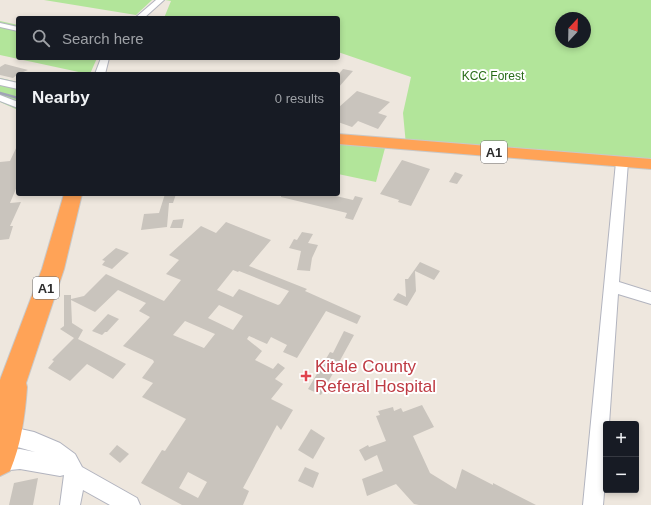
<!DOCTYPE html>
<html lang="en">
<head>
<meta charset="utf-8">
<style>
  :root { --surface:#171b24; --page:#20242c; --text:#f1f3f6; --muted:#9ea1a6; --line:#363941 }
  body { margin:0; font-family:Arial,sans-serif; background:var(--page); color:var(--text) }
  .controls { position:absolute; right:12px; bottom:12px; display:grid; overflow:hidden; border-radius:4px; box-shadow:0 2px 6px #0003 }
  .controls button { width:36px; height:36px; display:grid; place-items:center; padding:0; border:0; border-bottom:1px solid var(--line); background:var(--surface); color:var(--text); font:20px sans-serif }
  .compass { position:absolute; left:555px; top:12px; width:36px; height:36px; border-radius:50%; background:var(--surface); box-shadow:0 2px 6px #0003; rotate:22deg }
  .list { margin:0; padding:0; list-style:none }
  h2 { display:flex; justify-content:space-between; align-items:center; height:52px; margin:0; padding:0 16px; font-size:17px }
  h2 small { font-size:13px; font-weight:400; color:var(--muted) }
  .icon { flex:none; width:22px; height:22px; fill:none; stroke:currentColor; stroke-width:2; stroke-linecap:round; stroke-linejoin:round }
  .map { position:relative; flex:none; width:651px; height:505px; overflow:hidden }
  .search { position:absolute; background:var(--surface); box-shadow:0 2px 6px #0003; left:16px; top:16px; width:324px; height:44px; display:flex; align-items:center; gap:10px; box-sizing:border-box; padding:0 14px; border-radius:4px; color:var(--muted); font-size:15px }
  .panel { position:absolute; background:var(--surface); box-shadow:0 2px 6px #0003; left:16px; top:72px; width:324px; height:124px; border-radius:4px }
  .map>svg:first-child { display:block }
  .green { fill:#b2e59a; fill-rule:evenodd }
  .building { fill:#c9c4bd; fill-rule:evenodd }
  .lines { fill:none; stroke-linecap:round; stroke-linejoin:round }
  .minor-casing { stroke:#b2b4bf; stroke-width:2 }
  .highway-casing { stroke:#c8c8c8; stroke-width:2 }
  .minor { fill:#fff; fill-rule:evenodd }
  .highway { fill:#ffa357; fill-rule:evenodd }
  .rail { stroke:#a0a3b6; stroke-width:2.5 }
  .health-dot { fill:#e0444e; stroke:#fff; stroke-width:1.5 }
  .labels { text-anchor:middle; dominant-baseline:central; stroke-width:4; stroke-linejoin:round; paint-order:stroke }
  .far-park-label { font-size:12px; fill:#296b19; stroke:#fff }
  .shield { fill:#fff; stroke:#6b6b6b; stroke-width:1 }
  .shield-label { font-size:13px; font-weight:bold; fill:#2c2c2c }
  .near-health-label { font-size:17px; fill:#be3a42; stroke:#fff; text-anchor:start }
</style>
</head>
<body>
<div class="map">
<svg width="651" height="505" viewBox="0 0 651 505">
  <rect width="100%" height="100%" fill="#eee7de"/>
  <g class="green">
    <path d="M44,0H152L136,15Z"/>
    <path d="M165,0H651V164L406,145L403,113L411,77L338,52V18H164L171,1ZM561,18H585V42H561Z"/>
    <path d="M0,21L18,25V58H97L90,74H88L0,55Z"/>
    <path d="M0,78L18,82V110L0,102Z"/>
    <path d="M338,144L385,148L376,182L338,174Z"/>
  </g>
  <g class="building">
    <path d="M5,64L28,70L18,74L13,78L0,75V67Z"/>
    <path d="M343,69L353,71L338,88V75Z"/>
    <path d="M357,91L390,102L378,113L387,116L378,129L358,121L352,127L338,122V108Z"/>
    <path d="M18,144V184L10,203L21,202L10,226H13L9,239L0,240V162L10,161Z"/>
    <path d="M402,160L430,169L411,206L398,202L399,200L380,194Z"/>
    <path d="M455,172L463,175L457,184L449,182Z"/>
    <path d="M165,194H176L173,203H169L167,227L141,230L144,214L159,213Z"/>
    <path d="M281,194H327L353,200L355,196L363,198L353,220L345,218L347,213L281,197Z"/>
    <path d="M184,219L182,228H170L173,220Z"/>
    <path d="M226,222L271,240L249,266L307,289L305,291L361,316L357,324L326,311L297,358L283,352L287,345L271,337L267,344L249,336L247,339L262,351L255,360L273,369L278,363L285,368L275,379L283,384L271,399L293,410L281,430L277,425L243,488L249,491L243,505H182L141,483L162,450L165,451L186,419L142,397L153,383L142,378L154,362L153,360L123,346L150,317L139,311L146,303L118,290L95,312L71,300L72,323L83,330L78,339L126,364L113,379L87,364L70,381L48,368L54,361L52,360L74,338L60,329L64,326V295H71V299L84,296L106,274L164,301L181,280L166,274L179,260L169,255L201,226L216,233ZM233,270L238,272L239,271L289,291L280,304L278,305L239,289L233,297L217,290ZM219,305L243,316L233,330L208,318ZM185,321L215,334L204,348L173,335ZM188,472L207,482L198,498L179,488Z"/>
    <path d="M302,232L313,234L308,243L318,245L312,258L310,271L297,270L301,251L289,248L294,239L297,240Z"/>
    <path d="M116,248L129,253L112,269L102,265L105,261L102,260Z"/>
    <path d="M420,262L440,271L434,280L415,271L416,291L407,306L393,300L398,293L406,297L405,279H408Z"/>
    <path d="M108,314L119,319L107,332H105L102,335L92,331Z"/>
    <path d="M344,331L354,335L321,395L308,389L330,352L333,353Z"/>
    <path d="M422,405L434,427L413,436L430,473L456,489L462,469L493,485V483L536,505H419L414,504L396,484L367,496L362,479L383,471L377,455L365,461L359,450L368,445L369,447L386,441L376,416L380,415L378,411L393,407L394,411L401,408L403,412Z"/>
    <path d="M311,429L325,438L313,459L298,450Z"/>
    <path d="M117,445L129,454L120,463L109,454Z"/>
    <path d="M305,467L319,473L313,488L298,481Z"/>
    <path d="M38,478L33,505H9L14,483Z"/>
  </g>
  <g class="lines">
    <defs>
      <g id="minor">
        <path d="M156,0H164L144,18H135Z"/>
        <path d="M0,23L18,27V31L0,27Z"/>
        <path d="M101,58H109L105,74H95Z"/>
        <path d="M0,79L18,83V89L0,85Z"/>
        <path d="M0,95L18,102V108L0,101Z"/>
        <path d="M622,158L626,159L628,162L619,282L651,292V304L618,294L609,424H606V469L603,505H583L616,162L618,159Z"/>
        <path d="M7,426L34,432L60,443L75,454L82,467L137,498L140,505H110L83,490L80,505H60L64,475L60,476L20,469L0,471V451L20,449L35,452L0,442V429Z"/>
      </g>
      <g id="highway">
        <path d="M338,134L651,159V169L338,144Z"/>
        <path d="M64,194H82L64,269L26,383L27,387C25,416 21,445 10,471L0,476V380L42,269Z"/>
      </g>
    </defs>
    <use href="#minor" class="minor-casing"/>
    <use href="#highway" class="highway-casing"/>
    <use href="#minor" class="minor"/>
    <use href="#highway" class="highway"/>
    <path class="rail" d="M0,93L18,98"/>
  </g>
  <path class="health-dot" d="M304 370h4v4h4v4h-4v4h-4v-4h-4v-4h4z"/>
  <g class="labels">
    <g class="far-park-label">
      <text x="493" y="76">KCC Forest</text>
    </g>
    <g class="shield">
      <rect x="481" y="141" width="26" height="22" rx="3"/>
      <rect x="33" y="277" width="26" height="22" rx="3"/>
    </g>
    <g class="shield-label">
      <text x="494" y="152">A1</text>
      <text x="46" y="288">A1</text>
    </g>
    <g class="near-health-label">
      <text x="315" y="366">Kitale County<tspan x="315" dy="20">Referal Hospital</tspan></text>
    </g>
  </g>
</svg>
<div class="controls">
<button>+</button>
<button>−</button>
</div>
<svg class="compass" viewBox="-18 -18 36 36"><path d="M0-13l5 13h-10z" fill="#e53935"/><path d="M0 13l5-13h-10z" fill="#9ea1a6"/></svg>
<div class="search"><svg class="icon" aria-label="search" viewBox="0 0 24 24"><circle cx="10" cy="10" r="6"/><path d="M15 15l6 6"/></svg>Search here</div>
<section class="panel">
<h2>Nearby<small>0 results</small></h2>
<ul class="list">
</ul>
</section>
</div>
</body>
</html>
